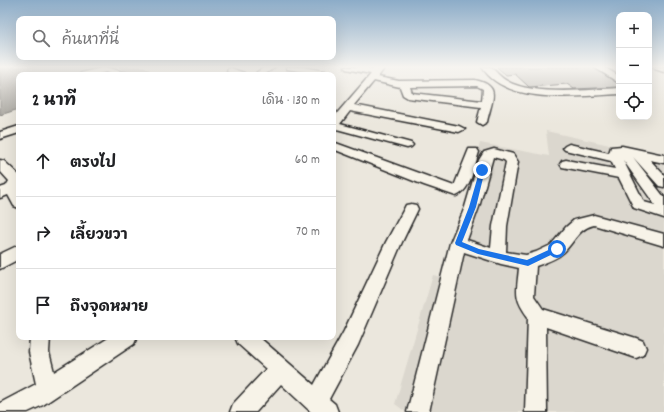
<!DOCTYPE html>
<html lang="th">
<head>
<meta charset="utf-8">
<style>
  :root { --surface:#fff; --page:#f6f6f6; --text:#202124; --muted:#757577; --line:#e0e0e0 }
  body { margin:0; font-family:Dekko,"Playpen Sans Thai",sans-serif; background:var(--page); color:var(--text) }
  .controls { position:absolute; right:12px; top:12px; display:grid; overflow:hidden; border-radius:8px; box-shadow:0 4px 16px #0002 }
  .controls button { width:36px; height:36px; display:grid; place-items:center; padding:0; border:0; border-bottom:1px solid var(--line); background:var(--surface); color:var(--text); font:20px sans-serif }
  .stop { position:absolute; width:12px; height:12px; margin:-9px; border:3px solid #1a73e8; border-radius:50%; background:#fff }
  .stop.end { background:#1a73e8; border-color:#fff; box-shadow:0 1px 4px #0008 }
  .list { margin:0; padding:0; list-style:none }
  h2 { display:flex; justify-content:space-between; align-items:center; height:52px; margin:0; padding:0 16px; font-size:17px }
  h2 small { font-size:13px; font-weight:400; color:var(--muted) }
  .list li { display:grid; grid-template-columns:26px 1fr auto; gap:12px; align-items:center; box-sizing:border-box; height:72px; padding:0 16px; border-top:1px solid var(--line) }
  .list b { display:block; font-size:15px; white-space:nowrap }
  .list em { font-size:13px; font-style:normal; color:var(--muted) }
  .icon { flex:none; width:22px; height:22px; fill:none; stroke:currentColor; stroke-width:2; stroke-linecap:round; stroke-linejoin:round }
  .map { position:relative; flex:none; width:664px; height:412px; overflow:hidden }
  .search { position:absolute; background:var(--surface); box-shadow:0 4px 16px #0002; left:16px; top:16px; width:320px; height:44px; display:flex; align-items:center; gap:10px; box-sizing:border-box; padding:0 14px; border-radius:8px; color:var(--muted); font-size:15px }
  .panel { position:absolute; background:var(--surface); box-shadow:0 4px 16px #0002; left:16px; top:72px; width:320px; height:268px; border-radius:8px }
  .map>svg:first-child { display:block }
  .built { fill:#dbd7ce }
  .water { fill:#a29f98; stroke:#72716c }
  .building { fill:#b5b2ab; stroke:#2b2b2b }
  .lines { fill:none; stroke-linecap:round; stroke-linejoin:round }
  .minor-casing { stroke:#2b2b2b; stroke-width:3 }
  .major-casing { stroke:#2b2b2b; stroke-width:3 }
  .minor { fill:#f7f3e8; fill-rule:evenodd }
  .major { fill:#f7f3e8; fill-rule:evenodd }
  .route { fill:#1a73e8 }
</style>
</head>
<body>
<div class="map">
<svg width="664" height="412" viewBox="0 0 664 412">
  <rect width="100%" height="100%" fill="#ebe7dd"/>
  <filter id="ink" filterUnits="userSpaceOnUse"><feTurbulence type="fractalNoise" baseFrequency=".025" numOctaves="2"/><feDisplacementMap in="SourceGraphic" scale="8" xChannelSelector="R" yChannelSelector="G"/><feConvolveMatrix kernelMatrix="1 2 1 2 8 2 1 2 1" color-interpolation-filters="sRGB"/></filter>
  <g filter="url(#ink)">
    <path class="built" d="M546,131L664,157V412H406L395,404L433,275L445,278L480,143L549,156Z"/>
    <g class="water">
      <path d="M0,67H103L79,75H19V109L0,115Z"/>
      <path d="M119,67H144L150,71L135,75Z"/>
    </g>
    <path class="building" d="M497,67H593L619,84V87L574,89L567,84L529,87L515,74L506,75Z"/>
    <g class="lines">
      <defs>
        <g id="minor">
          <path d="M105,67L127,73L128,75H115L106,72L94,75H80L81,73Z"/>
          <path d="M265,67H275L264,75H256L257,72Z"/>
          <path d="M286,67H303L325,71L326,73L325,75L287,69Z"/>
          <path d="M345,67H362L375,69L377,67H385L378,77L399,81L475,80C503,86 491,101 487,122L482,125L477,122L481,107L408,98L403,95L400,87L374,81L354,105L459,126L465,129L459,132L350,111L340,124L411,143L413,145L411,147L407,148L333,128V118L371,74L346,69ZM477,86L483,89L482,101L412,93L410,87Z"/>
          <path d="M482,67H491C496,72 501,78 507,81C532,96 590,90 619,88V94C580,96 506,106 482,67Z"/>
          <path d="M594,67H604L619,76V83Z"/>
          <path d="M231,68L244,73L245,75C239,75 231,76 227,71L228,69Z"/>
          <path d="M19,126V133L0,139V132Z"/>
          <path d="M333,142L454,186L469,149H477L479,152C474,166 471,191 456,196L424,185L333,149Z"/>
          <path d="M569,144L609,153L611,147L622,146L664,155V163L650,160L664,175V187L659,186L633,157L664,197V218L634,208L619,178L562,167L560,164L562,161L566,160L615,169L611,161L565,150L563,148L565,146ZM623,160L655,205L644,202Z"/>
          <path d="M494,149L513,154L518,162L507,226L506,252L526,255L536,252L551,245L566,227L574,220L594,215L664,234V246L594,225C578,229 575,241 564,252C557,259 545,263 536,266L534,296L543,309L636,338L643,341L646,348L643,355L636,358L546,327L547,412H525L528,317C513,297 517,291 519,268L501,264L464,252L429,412H407L450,243L465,207L479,160L484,152ZM493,157L504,160L506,162L493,226L491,248L467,240L479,207Z"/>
          <path d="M0,160L4,161L19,175V208L14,206L8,195L0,198V188L6,186L9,181L0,171Z"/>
          <path d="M411,204L416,205L418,209L402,242L358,345L329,399L335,404L338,412H311L281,384L256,412H230L233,404L266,369L238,344L235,337H259L314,385L344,331L386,242L404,209L406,205Z"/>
          <path d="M19,245V259L0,269V254Z"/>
          <path d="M30,337H50L49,352L54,372L110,337H137L134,344L43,405L28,412H0V403L36,384L29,352Z"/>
        </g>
        <path id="major" d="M653,67H664V72L655,69Z"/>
      </defs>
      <use href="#minor" class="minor-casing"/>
      <use href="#major" class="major-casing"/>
      <use href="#minor" class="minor"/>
      <use href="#major" class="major"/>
    </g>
  </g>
  <linearGradient id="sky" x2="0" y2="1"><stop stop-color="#8cacc8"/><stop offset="0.54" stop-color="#f6f4f0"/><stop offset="1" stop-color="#f6f4f0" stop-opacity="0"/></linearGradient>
  <rect width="664" height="124" fill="url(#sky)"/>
  <path class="route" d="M480,169L485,170L476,207L462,242L479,249L527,260L557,246L561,249L559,251L528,266L478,254L456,245L455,243L469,207Z"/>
</svg>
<div class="controls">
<button>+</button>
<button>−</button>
<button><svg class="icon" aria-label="locate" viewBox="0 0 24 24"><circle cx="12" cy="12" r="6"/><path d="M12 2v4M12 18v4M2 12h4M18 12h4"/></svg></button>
</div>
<div class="stop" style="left:557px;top:249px"></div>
<div class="stop end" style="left:482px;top:170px"></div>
<div class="search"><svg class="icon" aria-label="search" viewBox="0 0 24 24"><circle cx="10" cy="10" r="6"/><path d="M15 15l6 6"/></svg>ค้นหาที่นี่</div>
<section class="panel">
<h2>2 นาที<small>เดิน · 130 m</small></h2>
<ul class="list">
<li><svg class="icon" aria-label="ahead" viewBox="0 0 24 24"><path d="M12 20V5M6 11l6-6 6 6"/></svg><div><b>ตรงไป</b></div><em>60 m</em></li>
<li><svg class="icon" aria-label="right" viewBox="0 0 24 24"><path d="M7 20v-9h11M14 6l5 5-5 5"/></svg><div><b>เลี้ยวขวา</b></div><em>70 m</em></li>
<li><svg class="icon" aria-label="arrive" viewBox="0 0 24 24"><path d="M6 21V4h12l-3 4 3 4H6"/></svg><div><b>ถึงจุดหมาย</b></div></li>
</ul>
</section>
</div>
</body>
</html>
